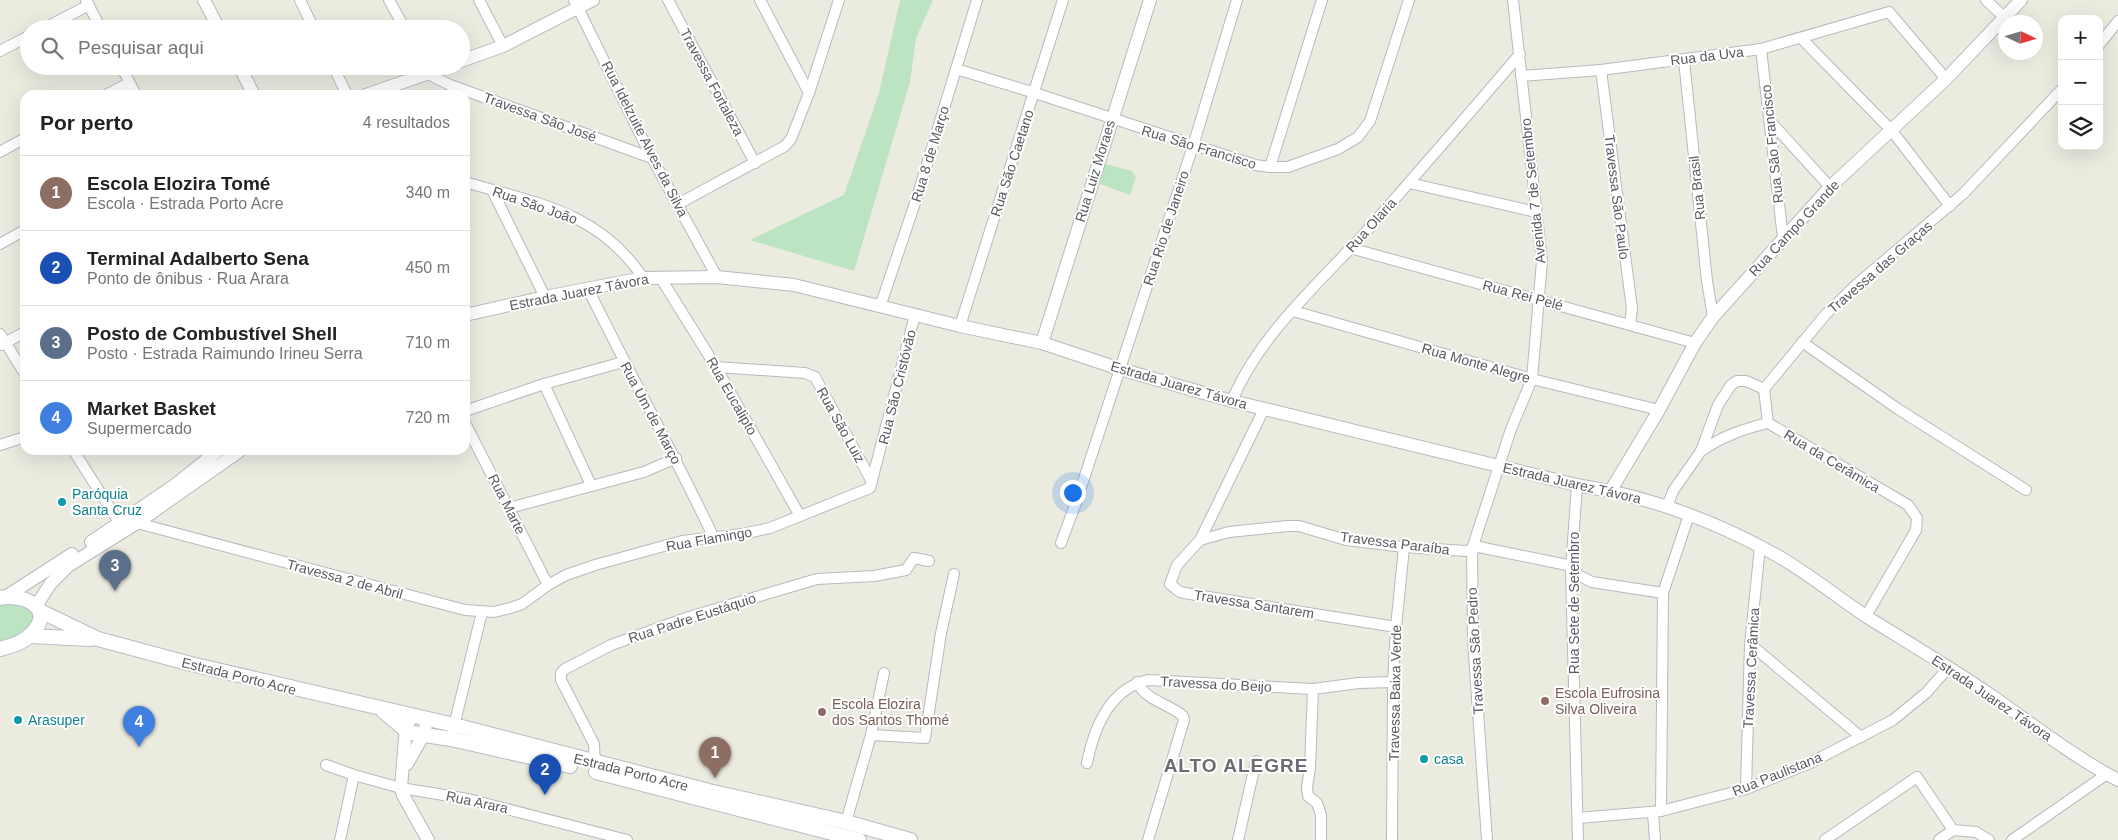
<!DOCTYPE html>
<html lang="pt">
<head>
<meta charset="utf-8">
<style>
  :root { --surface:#fff; --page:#f2f2f2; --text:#222; --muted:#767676; --line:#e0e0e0; --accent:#e65a2b }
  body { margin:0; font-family:Arial,sans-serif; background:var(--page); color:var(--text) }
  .controls { position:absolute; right:15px; top:15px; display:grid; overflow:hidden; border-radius:10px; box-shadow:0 5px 20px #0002 }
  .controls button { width:45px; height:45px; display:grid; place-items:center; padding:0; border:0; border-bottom:1px solid var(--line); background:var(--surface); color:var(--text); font:25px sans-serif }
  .compass { position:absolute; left:1998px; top:15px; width:45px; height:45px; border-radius:50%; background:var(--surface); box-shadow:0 5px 20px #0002; rotate:94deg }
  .you { position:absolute; left:1072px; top:492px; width:18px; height:18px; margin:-12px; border:4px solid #fff; border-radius:50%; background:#1a73e8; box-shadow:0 0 0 8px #1a73e833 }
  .badge { display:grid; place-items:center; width:32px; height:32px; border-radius:50%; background:var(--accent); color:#fff; font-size:16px; font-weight:700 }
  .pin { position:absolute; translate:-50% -41px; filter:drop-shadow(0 1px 2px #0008) }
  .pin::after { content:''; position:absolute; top:26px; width:18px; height:15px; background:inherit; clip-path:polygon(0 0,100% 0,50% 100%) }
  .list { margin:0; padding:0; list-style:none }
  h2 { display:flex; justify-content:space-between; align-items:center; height:65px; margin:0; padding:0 20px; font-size:21px }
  h2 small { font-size:16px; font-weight:400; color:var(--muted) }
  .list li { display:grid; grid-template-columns:32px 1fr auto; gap:15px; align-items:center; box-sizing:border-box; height:75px; padding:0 20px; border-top:1px solid var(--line) }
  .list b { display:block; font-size:19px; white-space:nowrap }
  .list p { margin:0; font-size:16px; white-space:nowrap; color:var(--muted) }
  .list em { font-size:16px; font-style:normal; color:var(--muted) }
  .icon { flex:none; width:28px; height:28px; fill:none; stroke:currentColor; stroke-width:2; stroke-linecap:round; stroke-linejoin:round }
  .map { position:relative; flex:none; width:2118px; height:840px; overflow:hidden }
  .search { position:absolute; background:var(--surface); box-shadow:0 5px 20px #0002; left:20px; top:20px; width:450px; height:55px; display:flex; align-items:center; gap:12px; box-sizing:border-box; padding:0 18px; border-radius:28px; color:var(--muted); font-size:19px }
  .panel { position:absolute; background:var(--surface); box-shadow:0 5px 20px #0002; left:20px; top:90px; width:450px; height:365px; border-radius:15px }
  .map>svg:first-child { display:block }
  .green { fill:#bce3c2 }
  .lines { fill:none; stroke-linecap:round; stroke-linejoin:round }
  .minor-casing { stroke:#b8b9bf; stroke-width:12 }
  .tertiary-casing { stroke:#b8b9bf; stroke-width:14 }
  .secondary-casing { stroke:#babcc4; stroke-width:16 }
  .minor { stroke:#fff; stroke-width:10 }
  .tertiary { stroke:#fff; stroke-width:12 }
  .secondary { stroke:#fff; stroke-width:14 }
  .culture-dot { fill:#0f9aa8; stroke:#fff; stroke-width:2 }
  .education-dot { fill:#8d6e63; stroke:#fff; stroke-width:2 }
  .labels { text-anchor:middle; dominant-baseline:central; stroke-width:4; stroke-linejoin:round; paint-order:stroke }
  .street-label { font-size:14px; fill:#585b61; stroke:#fff }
  .culture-label { font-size:14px; fill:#0d838f; stroke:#fff; text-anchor:start }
  .education-label { font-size:14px; fill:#785e54; stroke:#fff; text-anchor:start }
  .district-label { font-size:19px; font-weight:bold; letter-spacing:1px; fill:#696c73; stroke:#fff }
</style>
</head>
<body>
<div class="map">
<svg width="2118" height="840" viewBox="0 0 2118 840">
  <rect width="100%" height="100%" fill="#ecebe0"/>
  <g class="green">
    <path d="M900,0H933L916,38L910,82L854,271L750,240L844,195L879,93Z"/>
    <path d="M1105,164L1132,171L1136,177L1130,195L1100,184Z"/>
    <path d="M0,603H18L34,612C31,633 17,636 0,644Z"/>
  </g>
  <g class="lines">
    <defs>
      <g id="minor">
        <path d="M86,0L101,29"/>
        <path d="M300,0L314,29"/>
        <path d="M389,0L405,29"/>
        <path d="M479,0L503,46"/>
        <path d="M574,0L652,158L717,277"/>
        <path d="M668,0L755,163"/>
        <path d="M760,0L809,93"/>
        <path d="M1986,0L2005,18"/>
        <path d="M43,29L89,5"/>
        <path d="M1802,39L1892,131L1950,206"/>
        <path d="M2099,45L2118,21"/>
        <path d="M1761,49L1783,238"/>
        <path d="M0,51L29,36"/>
        <path d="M1684,60L1707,281L1713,317"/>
        <path d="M121,66L136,95"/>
        <path d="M333,66L347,95"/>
        <path d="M424,66L428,74L450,85L652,158"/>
        <path d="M956,69L1035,93L1255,165L1270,167H1288L1338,149L1358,137L1370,121L1409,0"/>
        <path d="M1601,70L1632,309L1630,324"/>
        <path d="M1521,76L1601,70L1761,49L1889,12L1946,79"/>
        <path d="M106,95L129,83"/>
        <path d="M1770,121L1830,187"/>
        <path d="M0,152L25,138"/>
        <path d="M1270,167L1322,0"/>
        <path d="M465,182C536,203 600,212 643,278"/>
        <path d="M1409,183L1536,212"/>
        <path d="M492,190L545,297"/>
        <path d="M678,204L785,146L791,139L809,93L839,0"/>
        <path d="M0,244L25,230"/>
        <path d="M1350,248L1695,343"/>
        <path d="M660,277L716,367L800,516"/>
        <path d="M588,289C629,372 674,454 714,538"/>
        <path d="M880,307L917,197L977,0"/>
        <path d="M1293,311L1532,379L1659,410"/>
        <path d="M960,326L1063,0"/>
        <path d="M0,334L25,374"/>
        <path d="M1802,342L1898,409L2026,490"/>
        <path d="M1,345L25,332"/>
        <path d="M716,367L805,373L815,377L872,482"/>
        <path d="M544,384L591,485"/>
        <path d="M1764,389L1768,423L1908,505L1917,518L1916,530L1866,616"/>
        <path d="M1232,401C1258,337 1317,285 1363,235C1416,175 1468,115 1520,54"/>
        <path d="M1264,409L1200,540L1177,565L1170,584L1180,592L1190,594L1396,627"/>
        <path d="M465,411L544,384L623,362"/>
        <path d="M465,423L548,585"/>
        <path d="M0,445L25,437"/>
        <path d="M73,450L119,522"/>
        <path d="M1701,451C1723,436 1743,429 1768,423"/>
        <path d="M1577,485L1571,570L1578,840"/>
        <path d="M1667,507L1673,491L1701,451L1718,405L1731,385L1737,381H1746L1764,389L1826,314L1857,284L1963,194L2062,89"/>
        <path d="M509,508L644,472L676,458"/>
        <path d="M137,523L465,610L494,612L510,608L522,604L548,585L566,575L595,565L682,541L742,534L770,528L870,488L915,315"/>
        <path d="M1200,540L1229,532L1288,526H1299L1346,540L1404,547L1466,551L1479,547L1567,565L1580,576L1592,582L1663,593"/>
        <path d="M1061,543L1077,500L1193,146L1237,0"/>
        <path d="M1750,644L1861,737"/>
        <path d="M1137,682C1146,701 1168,703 1183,716L1184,720L1148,840"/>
        <path d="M1313,689L1310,768L1307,787L1308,796L1317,803L1321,815V840"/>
        <path d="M453,730L482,612"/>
        <path d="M871,735L925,738L941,633L954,574"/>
        <path d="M1087,763C1094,728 1109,689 1148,680L1313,689L1359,683L1393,682"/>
        <path d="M326,765L354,775L401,788L468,799L627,840"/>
        <path d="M595,766L594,744L561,680V673L565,669L611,645L689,617L817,579L874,576L906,570L914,558L929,561"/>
        <path d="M1746,789L1750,644L1760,547"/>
        <path d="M1661,811L1663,593L1689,515"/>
        <path d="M1653,813L1655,840"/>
        <path d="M1578,818L1661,811L1746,789L1808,764L1893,720L1926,693L1949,667"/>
        <path d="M846,822L871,735L884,673"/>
        <path d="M340,840L354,775"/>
        <path d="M1238,840L1256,761"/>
        <path d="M1392,840L1393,682L1396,627L1404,547"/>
        <path d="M1487,840L1473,641L1472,549L1511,429L1532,379L1542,261L1513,0"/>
        <path d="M1825,840L1917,777L1953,830"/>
        <path d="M1939,840L1953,830L1976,832L1989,840"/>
        <path d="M2012,840L2107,774"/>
      </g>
      <g id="tertiary">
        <path d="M204,0L219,29"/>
        <path d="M461,61L503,46L593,0"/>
        <path d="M239,66L254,95"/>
        <path d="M366,95L449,66"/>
        <path d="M465,315L545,297L643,278L717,277L794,285L960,326L1042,343L1120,369L1232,401L1577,485C1647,496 1715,521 1776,555C1808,573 1837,597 1867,617C1909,643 1951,668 1992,696C2033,725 2074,757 2118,780"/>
        <path d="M1042,343L1150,0"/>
        <path d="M1611,490L1659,410L1695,343L1713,317L1830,187L1946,79L2021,0"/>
        <path d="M91,542L175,485L219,450"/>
        <path d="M7,596L72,554"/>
        <path d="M36,606L51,583L68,566L137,523L241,450"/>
        <path d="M413,716L406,726L401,788L403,795L428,840"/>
        <path d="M407,764L425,732L426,719"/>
      </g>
      <g id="secondary">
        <path d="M0,598C24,593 57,609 31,634C23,643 11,646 0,649"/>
        <path d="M40,611L98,639L191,664L454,725L709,791L846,822L910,840"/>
        <path d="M29,636L91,639"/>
        <path d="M383,711L407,731L412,733L451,739L570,766"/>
        <path d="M596,772L859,840"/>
      </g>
    </defs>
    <use href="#minor" class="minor-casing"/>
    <use href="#tertiary" class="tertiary-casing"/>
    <use href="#secondary" class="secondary-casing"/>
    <use href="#minor" class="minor"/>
    <use href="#tertiary" class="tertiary"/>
    <use href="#secondary" class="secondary"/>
  </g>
  <g class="culture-dot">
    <circle cx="62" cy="502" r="5"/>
    <circle cx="18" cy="720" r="5"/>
    <circle cx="1424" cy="759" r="5"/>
  </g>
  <g class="education-dot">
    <circle cx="1545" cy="701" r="5"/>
    <circle cx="822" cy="712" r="5"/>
  </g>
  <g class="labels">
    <g class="street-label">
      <text transform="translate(1707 56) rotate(-7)">Rua da Uva</text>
      <text transform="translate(712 82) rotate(62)">Travessa Fortaleza</text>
      <text transform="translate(540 117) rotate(20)">Travessa São José</text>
      <text transform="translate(645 139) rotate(63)">Rua Idelzuite Alves da Silva</text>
      <text transform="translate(1772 144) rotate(-96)">Rua São Francisco</text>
      <text transform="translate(1199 147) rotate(17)">Rua São Francisco</text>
      <text transform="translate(930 154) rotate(-73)">Rua 8 de Março</text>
      <text transform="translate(1012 163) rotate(-72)">Rua São Caetano</text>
      <text transform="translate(1095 171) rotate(-73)">Rua Luiz Moraes</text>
      <text transform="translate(1697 188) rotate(-96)">Rua Brasil</text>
      <text transform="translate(1533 191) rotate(-96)">Avenida 7 de Setembro</text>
      <text transform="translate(1617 197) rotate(83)">Travessa São Paulo</text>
      <text transform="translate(535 205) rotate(19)">Rua São João</text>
      <text transform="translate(1371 225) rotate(-48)">Rua Olaria</text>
      <text transform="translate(1166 228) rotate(-72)">Rua Rio de Janeiro</text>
      <text transform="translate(1794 228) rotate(-47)">Rua Campo Grande</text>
      <text transform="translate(1880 267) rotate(-41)">Travessa das Graças</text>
      <text transform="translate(579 292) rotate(-11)">Estrada Juarez Távora</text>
      <text transform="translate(1523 295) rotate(15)">Rua Rei Pelé</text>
      <text transform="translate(1476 363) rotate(16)">Rua Monte Alegre</text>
      <text transform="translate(1179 385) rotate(16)">Estrada Juarez Távora</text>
      <text transform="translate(897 387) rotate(-76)">Rua São Cristóvão</text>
      <text transform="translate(732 396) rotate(60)">Rua Eucalipto</text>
      <text transform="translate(651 413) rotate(62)">Rua Um de Março</text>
      <text transform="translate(841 425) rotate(61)">Rua São Luiz</text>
      <text transform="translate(1832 461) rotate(31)">Rua da Cerâmica</text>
      <text transform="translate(1572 483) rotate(13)">Estrada Juarez Távora</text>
      <text transform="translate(507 504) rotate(63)">Rua Marte</text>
      <text transform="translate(709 539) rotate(-10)">Rua Flamingo</text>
      <text transform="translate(1395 543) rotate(7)">Travessa Paraíba</text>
      <text transform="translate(345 579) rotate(15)">Travessa 2 de Abril</text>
      <text transform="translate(1574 603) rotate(-90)">Rua Sete de Setembro</text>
      <text transform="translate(1254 604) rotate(9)">Travessa Santarem</text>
      <text transform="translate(692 618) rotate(-18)">Rua Padre Eustáquio</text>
      <text transform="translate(1475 651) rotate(-93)">Travessa São Pedro</text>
      <text transform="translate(1751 668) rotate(-87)">Travessa Cerâmica</text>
      <text transform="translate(239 676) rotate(14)">Estrada Porto Acre</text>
      <text transform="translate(1216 684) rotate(3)">Travessa do Beijo</text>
      <text transform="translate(1395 693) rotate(-89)">Travessa Baixa Verde</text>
      <text transform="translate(1992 698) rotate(34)">Estrada Juarez Távora</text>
      <text transform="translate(631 772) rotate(14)">Estrada Porto Acre</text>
      <text transform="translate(1777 774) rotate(-22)">Rua Paulistana</text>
      <text transform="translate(477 802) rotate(12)">Rua Arara</text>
    </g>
    <g class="culture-label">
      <text x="72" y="494">Paróquia<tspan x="72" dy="16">Santa Cruz</tspan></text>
      <text x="28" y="720">Arasuper</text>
      <text x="1434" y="759">casa</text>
    </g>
    <g class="education-label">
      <text x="1555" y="693">Escola Eufrosina<tspan x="1555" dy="16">Silva Oliveira</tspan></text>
      <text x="832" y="704">Escola Elozira<tspan x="832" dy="16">dos Santos Thomé</tspan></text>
    </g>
    <g class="district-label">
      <text x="1236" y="765">ALTO ALEGRE</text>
    </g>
  </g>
</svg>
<div class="controls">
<button>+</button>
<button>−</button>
<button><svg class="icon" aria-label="layers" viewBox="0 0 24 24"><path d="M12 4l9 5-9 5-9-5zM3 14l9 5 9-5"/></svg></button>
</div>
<svg class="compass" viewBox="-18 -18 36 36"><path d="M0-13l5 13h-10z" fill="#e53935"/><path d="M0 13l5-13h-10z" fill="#767676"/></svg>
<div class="you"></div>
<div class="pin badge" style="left:715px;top:778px;background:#8d6e63">1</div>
<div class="pin badge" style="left:545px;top:795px;background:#1a4fb4">2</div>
<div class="pin badge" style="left:115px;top:591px;background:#5c6f8a">3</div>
<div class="pin badge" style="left:139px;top:747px;background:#3f7fe0">4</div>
<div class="search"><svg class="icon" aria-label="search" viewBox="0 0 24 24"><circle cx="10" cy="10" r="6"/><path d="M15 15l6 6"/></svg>Pesquisar aqui</div>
<section class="panel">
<h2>Por perto<small>4 resultados</small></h2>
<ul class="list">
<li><span class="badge" style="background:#8d6e63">1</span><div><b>Escola Elozira Tomé</b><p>Escola · Estrada Porto Acre</p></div><em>340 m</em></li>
<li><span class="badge" style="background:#1a4fb4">2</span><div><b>Terminal Adalberto Sena</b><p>Ponto de ônibus · Rua Arara</p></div><em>450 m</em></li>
<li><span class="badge" style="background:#5c6f8a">3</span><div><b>Posto de Combustível Shell</b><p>Posto · Estrada Raimundo Irineu Serra</p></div><em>710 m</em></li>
<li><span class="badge" style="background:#3f7fe0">4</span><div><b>Market Basket</b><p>Supermercado</p></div><em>720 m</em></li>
</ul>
</section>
</div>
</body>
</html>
